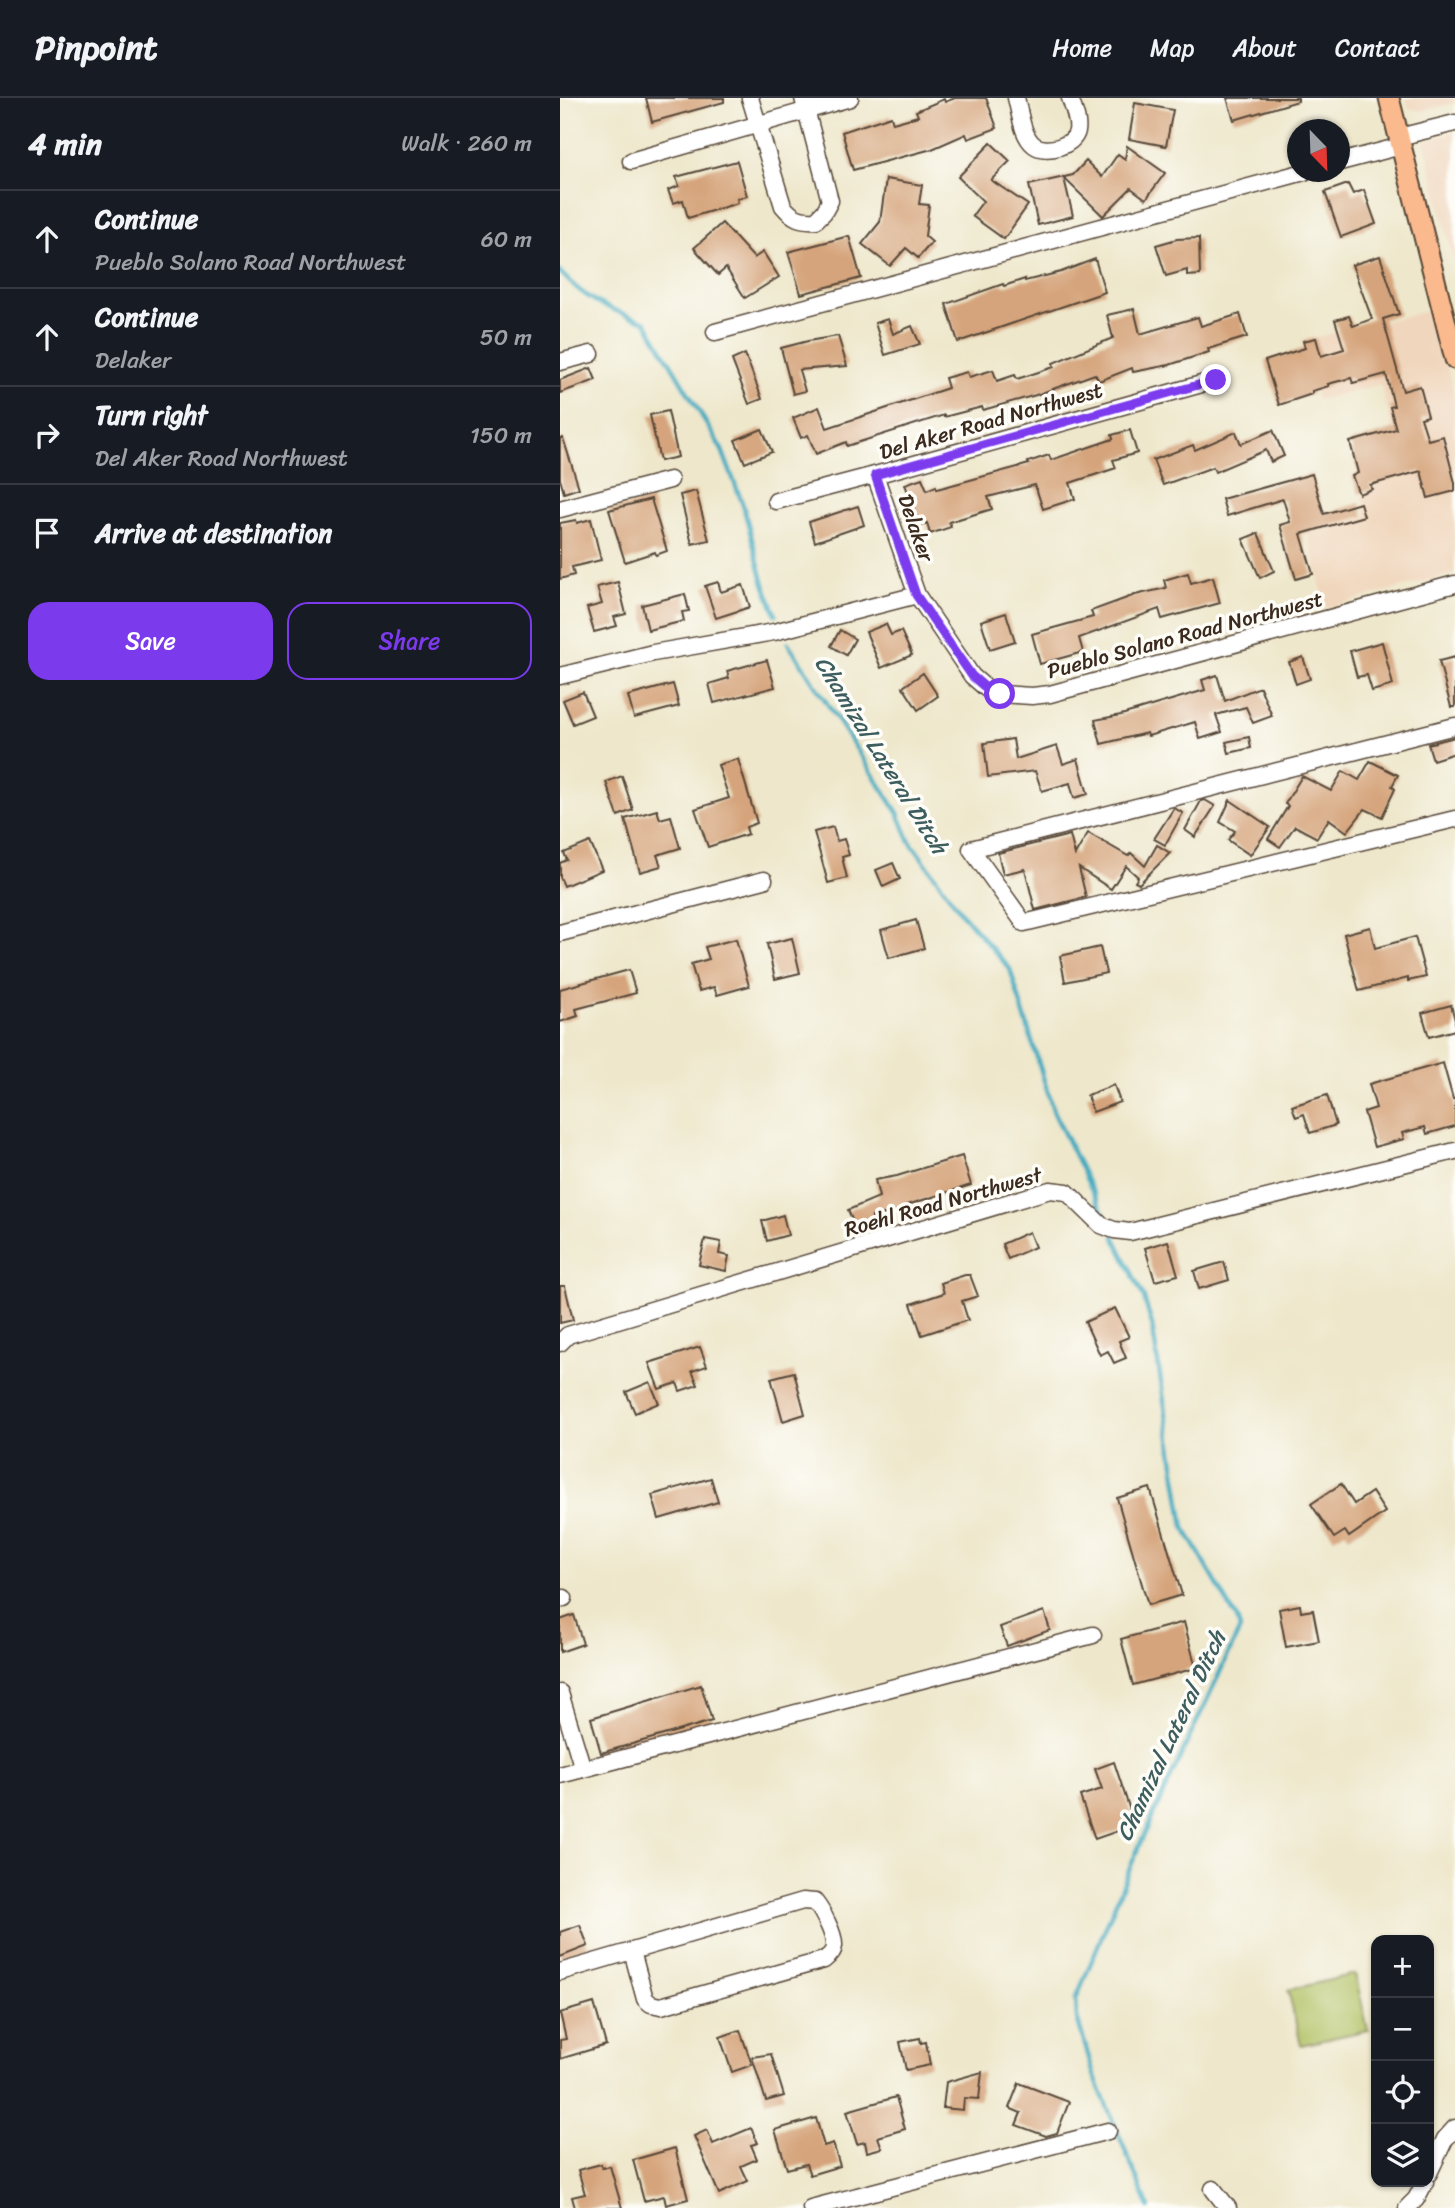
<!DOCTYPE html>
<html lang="en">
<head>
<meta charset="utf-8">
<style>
  :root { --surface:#171b24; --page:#20242c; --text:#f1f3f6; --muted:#9ea1a6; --line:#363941; --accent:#7c3aed }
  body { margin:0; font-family:Sriracha,sans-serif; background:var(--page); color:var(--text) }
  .controls { position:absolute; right:21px; bottom:21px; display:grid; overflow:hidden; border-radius:14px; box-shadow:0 2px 5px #0004 }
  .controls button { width:63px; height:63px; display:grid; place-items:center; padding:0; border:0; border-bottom:2px solid var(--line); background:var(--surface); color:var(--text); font:35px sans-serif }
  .compass { position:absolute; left:727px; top:21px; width:63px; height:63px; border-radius:50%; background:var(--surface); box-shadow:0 2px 5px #0004; rotate:157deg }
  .stop { position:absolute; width:21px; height:21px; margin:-16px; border:5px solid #7c3aed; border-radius:50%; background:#fff }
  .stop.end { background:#7c3aed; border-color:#fff; box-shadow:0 2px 7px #0008 }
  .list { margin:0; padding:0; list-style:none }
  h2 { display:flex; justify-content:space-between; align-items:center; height:91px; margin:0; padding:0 28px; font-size:30px }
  h2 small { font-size:23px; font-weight:400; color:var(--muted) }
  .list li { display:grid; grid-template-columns:46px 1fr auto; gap:21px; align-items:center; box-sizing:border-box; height:98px; padding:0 28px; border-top:2px solid var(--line) }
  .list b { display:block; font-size:26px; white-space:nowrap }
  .list p { margin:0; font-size:23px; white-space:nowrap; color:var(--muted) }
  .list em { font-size:23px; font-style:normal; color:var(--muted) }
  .actions { display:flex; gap:14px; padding:21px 28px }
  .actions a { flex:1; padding:16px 0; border:2px solid var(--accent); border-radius:21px; text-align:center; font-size:24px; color:var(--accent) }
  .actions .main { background:var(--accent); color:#fff }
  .icon { flex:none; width:38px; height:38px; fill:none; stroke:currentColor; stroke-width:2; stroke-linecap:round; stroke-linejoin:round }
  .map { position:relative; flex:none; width:895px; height:2110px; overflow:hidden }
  header { display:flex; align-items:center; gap:42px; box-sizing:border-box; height:98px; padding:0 35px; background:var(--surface); border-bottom:2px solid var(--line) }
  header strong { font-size:33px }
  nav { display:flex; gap:38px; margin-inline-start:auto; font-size:24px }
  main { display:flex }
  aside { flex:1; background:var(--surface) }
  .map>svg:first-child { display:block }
  .built { fill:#f0d6bc }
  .green { fill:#b1c164; stroke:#767641; stroke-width:2 }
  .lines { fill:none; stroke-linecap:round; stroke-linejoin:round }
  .stream { stroke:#40aac0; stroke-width:4.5 }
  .building { fill:#d5a47b }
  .minor-casing { stroke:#564638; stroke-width:19 }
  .major-casing { stroke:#564638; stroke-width:23 }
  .minor { stroke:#fff; stroke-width:16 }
  .major { stroke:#fbba8d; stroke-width:19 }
  .route { stroke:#7c3aed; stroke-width:9 }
  .labels { text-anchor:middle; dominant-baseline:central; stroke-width:7; stroke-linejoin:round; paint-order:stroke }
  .street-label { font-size:21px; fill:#3b2a1e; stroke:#fdfcf7 }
  .water-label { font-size:23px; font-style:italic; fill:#3d5d5f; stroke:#fdfcf7 }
</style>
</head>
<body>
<header>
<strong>Pinpoint</strong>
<nav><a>Home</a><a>Map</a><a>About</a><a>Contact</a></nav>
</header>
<main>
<aside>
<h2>4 min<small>Walk · 260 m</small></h2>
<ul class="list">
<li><svg class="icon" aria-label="ahead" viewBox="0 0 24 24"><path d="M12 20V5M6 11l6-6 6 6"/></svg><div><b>Continue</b><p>Pueblo Solano Road Northwest</p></div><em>60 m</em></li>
<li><svg class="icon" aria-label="ahead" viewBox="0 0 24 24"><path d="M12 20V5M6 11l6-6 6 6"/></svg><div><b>Continue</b><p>Delaker</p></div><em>50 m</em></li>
<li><svg class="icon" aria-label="right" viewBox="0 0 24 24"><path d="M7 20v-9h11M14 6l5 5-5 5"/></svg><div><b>Turn right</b><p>Del Aker Road Northwest</p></div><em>150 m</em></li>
<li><svg class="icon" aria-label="arrive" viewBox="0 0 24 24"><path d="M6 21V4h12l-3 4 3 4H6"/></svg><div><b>Arrive at destination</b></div></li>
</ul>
<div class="actions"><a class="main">Save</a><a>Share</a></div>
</aside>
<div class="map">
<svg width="895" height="2110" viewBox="0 0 895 2110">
  <rect width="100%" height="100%" fill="#fdfcf7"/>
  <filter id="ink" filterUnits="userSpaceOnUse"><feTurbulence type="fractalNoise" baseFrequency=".0143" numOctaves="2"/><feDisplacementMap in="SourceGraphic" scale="14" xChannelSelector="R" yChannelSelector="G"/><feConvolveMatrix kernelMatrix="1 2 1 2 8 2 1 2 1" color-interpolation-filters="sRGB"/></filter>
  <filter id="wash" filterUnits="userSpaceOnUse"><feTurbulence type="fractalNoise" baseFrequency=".00686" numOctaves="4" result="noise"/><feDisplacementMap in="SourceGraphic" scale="28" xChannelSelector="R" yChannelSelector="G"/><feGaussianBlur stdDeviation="1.57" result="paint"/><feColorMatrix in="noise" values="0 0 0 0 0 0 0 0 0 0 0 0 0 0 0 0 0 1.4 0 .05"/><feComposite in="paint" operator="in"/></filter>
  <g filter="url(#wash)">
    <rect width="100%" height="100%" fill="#eee7cb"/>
    <g class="built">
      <path d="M846,0H895V5L861,13L849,10Z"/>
      <path d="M895,34V168L864,43Z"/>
      <path d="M872,212L895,299V475L766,510L748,434L807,418L802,398L815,390L806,357L836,348L821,286L757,302L741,243Z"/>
    </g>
    <path class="green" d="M795,1876L808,1932L741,1947L728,1892Z"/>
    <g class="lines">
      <g class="stream">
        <path d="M0,174C29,205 47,210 86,224L162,352L183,407L203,483L216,517"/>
        <path d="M228,545L338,715L349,742L403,817L450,871L494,1015L547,1123"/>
        <path d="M554,1138L584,1200L592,1227L624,1429L677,1521L680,1531L579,1748L516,1901L517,1920L534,1977L589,2110"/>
      </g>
    </g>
    <g id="blocks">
      <g class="building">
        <path d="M86,0H164V4L92,24Z"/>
        <path d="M395,0H426L437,30L408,41L406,36L372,51L293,72L282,34L331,18L333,25L358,18L356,13L384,1L385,4Z"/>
        <path d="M667,0H738V3L674,22Z"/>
        <path d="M575,5L613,12L606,48L569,41Z"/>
        <path d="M431,45L450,63L431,82L468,107L444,141L412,118L423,103L398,79Z"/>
        <path d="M567,48L605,75L586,101L571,90L543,118L504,80L513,118L478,127L469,87L513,77L526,63L542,79L558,56L565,61Z"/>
        <path d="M177,63L187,98L177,101L178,105L128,120L123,102L113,105L108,92L119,88L116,79Z"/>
        <path d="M326,81L362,87L359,106L369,107L365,138L372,144L358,160L346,150L330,168L302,146L320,124Z"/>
        <path d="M788,86L793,96L804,92L816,126L781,139L765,94Z"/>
        <path d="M162,125L194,160L203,154L219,179L185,200L166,170L158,177L134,150Z"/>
        <path d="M289,138L301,180L241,196L228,154Z"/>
        <path d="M639,140L640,177L627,178V172L606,178L596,147L617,141Z"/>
        <path d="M820,158L839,216L823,221L843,293L860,288L868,318L861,320L868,342L883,338L895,385V393L868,400L861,373L810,387L812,391L799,396L792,378L798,375L790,344L836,331L830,309L834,308L826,276L793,285L791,280L768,286L769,288L752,293V296L719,307L705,263L745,250L743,243L756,240L761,258L784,251L775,222L789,218L793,228L812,221L792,167Z"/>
        <path d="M535,161L545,194L398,244L386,206L443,186L444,188L465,181V183L501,174Z"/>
        <path d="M574,211L580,236L638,219L641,228L680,216L687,239L648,251L649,254L609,267L573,274L572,270L539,283L535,276L476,297L423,312L422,309L384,319V317L287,348L286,344L256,356L248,337L241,340L233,320L259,309L267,330L388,290L385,280L407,274L409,279L433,272L437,283L455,277L457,281L494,269L493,265L553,240L547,217Z"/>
        <path d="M328,221L333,236L352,228L360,246L325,257L315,225Z"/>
        <path d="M278,238L287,268L239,272L245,293L233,296L221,250L248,243Z"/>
        <path d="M185,256L202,301L189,306L172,262Z"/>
        <path d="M31,270L36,282L0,295V282Z"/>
        <path d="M108,313L118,359L100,363L90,317Z"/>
        <path d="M202,331L212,354L185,365L175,342Z"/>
        <path d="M570,332L577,355L553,362L556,370L510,385L515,401L483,411L475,387L428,399L432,411L389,424L391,429L370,436L367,425L360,427L345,386L362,380L367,392L376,388L377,391L469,366L468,364L489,357L491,362L553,341L552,337Z"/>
        <path d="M713,332L724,358L711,364L706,352L655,374L653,369L603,387L593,362L633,347L635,352L676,334L681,346Z"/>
        <path d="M0,340H3L19,390L4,395L0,381Z"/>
        <path d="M752,376L764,416L800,405L804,418L741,436L753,476L736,481L720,427L730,424L723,401L667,418L662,401Z"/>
        <path d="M136,393L149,442L132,446L120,397Z"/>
        <path d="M91,401L107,453L96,457L95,454L65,464L49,412Z"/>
        <path d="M298,408L304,427L255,444L249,424Z"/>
        <path d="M31,421L41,462L12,469L14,477L0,481V425L16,422L17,425Z"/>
        <path d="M698,435L714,473L700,480L683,441Z"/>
        <path d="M628,475L631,485L653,479L660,505L602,521L599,511L519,540L523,554L480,566L472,536L533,519L531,513L575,497L606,490L604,482Z"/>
        <path d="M58,484L66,516L54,519L57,528L34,534L27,510L42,506L37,489Z"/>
        <path d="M158,484L161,494L183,487L190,509L156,520L145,488Z"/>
        <path d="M125,496L129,513L122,514L124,523L88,532L82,507Z"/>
        <path d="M446,515L455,543L430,551L421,523Z"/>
        <path d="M326,526L331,537L341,533L352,557L321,570L306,534Z"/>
        <path d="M280,532L295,541L286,557L271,548Z"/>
        <path d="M822,544L833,587L812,593L807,577L797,579L790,553Z"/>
        <path d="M743,559L750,581L736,586L729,564Z"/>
        <path d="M895,559V609H891L879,563Z"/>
        <path d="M207,562L215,589L154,605L149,586L169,580L167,573Z"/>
        <path d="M363,575L378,598L358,612L343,589Z"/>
        <path d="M657,577L665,603L700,589L712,618L693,625L686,609L656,617L662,634L640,641L635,624L588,638L587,635L541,646L535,622L561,617L645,592L642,582Z"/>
        <path d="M113,586L119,608L74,620L68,598Z"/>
        <path d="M23,594L33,618L13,626L3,602Z"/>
        <path d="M689,639L691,650L669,655L666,644Z"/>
        <path d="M895,639V655L873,662L868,646Z"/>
        <path d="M453,641L456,661L497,648L503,666L518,661L528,696L514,700L510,685L482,693L475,673L428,679L424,645Z"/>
        <path d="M178,661L197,725L186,729L188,736L148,749L135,711L169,700L158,667Z"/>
        <path d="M810,663L838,677L832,688L835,691L822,719L805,711L787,734L769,721L757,740L735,728L720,749L708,741L728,708L725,706L742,678L771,693L783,673L799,682Z"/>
        <path d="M62,678L73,712L58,718L46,684Z"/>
        <path d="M645,702L655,708L635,739L625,732L641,703Z"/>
        <path d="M670,702L710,729L690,757L668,742L675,733L660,724Z"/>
        <path d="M614,710L623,715L605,747L594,741Z"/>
        <path d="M97,712L100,721L111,718L120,750L97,757L101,768L80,774L65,721Z"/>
        <path d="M273,729L277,743L284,741L289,757L282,759L287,780L268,785L254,734Z"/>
        <path d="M528,735L568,758L571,755L585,768L597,747L610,755L579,786L575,784L578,779L566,768L551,791L519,770L526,799L475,812L465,771L443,776L438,755L510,737L515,757Z"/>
        <path d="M30,744L42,772L4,788L0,779V765L7,762L4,755Z"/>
        <path d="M333,765L340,781L323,789L316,772Z"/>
        <path d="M356,822L364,850L329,860L321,832Z"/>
        <path d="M810,829L815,850L855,839L866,879L848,883V880L799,893L784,836Z"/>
        <path d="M232,840L240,875L215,881L207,846Z"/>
        <path d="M176,841L189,888L157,897L154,889L139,893L131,866L149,861L145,849Z"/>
        <path d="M540,849L546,875L505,884L500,858Z"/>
        <path d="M69,872L76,895L16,911L18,918L0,924V891Z"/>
        <path d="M891,907L895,922V932L869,939L862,915Z"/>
        <path d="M883,965L893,1001H895V1028L867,1036L865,1029L842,1035L844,1041L814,1049L804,1014L816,1010L809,986Z"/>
        <path d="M554,987L560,1004L533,1014L527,997Z"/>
        <path d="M767,997L776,1027L750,1035L744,1016L736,1019L732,1008Z"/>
        <path d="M402,1058L411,1087L344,1108L345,1111L312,1119L314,1124L296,1131L288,1112L319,1099L315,1082L337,1078Z"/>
        <path d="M223,1117L228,1137L207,1143L202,1123Z"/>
        <path d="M469,1134L475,1149L448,1161L442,1146Z"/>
        <path d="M145,1141L161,1144L159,1156L169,1158L166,1173L139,1167Z"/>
        <path d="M608,1143L618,1177L595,1183L585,1150Z"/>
        <path d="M664,1164L669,1182L639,1191L634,1173Z"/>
        <path d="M405,1177H410L418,1198L402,1203L408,1222L362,1237L351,1206L384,1195L381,1185Z"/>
        <path d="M0,1188H5L13,1222L0,1225Z"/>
        <path d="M555,1210L569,1239L559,1243L566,1260L554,1265L548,1253L540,1257L525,1224Z"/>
        <path d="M140,1249L147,1268L132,1273L138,1287L120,1293L117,1285L99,1291L89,1265Z"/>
        <path d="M234,1274L245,1316L223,1323L211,1280Z"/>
        <path d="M90,1284L99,1305L75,1315L66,1294Z"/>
        <path d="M151,1380L158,1404L99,1421L92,1397Z"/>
        <path d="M781,1386L794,1406L812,1394L825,1414L789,1439L785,1433L774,1440L751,1406Z"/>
        <path d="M590,1390L622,1497L588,1507L557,1400Z"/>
        <path d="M740,1507L741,1514L753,1512L759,1543L726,1549L719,1511Z"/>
        <path d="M484,1513L490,1532L447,1548L440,1529Z"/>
        <path d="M14,1517L23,1546L0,1554V1522Z"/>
        <path d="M624,1524L636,1570L573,1587L561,1541Z"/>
        <path d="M141,1587L152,1623L41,1655L31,1620Z"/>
        <path d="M554,1664L575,1727L535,1741L520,1698L542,1691L535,1671Z"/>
        <path d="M20,1827L28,1848L0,1859V1834Z"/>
        <path d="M34,1905L46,1947L0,1961V1942L6,1941L0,1915Z"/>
        <path d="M180,1932L192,1967L172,1974L160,1939Z"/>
        <path d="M360,1940L361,1945L366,1944L370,1967L346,1972L340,1944Z"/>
        <path d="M211,1956L224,1998L206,2003L192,1959Z"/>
        <path d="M422,1974L419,2001L404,2000L403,2012L383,2010L386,1984Z"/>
        <path d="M459,1985L509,2004L497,2035L486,2038L456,2027L461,2015L449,2010Z"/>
        <path d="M336,1999L345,2031L318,2039L322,2050L307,2054L305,2044L297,2046L287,2013Z"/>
        <path d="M256,2020L264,2048L273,2045L280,2068L250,2077L246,2066L227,2071L215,2032Z"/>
        <path d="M191,2030L198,2045L191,2047L197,2061L181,2068L188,2083L159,2096L134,2038L147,2032L153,2046Z"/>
        <path d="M115,2050L128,2101L106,2107L104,2098L84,2103L73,2062Z"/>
        <path d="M41,2066L42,2070L50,2068L62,2110H15L12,2099L25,2096L18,2072Z"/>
      </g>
    </g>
  </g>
  <g filter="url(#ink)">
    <use href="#blocks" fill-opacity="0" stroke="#564638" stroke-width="2"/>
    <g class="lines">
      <defs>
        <g id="minor">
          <path d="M190,0L223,108C233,120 240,123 256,122L264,114L270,103L243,0"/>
          <path d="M456,0C460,14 462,38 474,47C486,56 514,48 517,33C519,23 513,10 510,0"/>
          <path d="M839,39L895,25"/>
          <path d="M71,63L290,0"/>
          <path d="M780,64L841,48"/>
          <path d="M155,234L744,74"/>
          <path d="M0,264L31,256"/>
          <path d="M315,377L357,497L412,578L427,591L440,596L472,598L490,596L895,486"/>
          <path d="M216,403L315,377L656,282"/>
          <path d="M0,411L110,382"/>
          <path d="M0,578L93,555L214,534L357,497"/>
          <path d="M895,628L411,751L464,825L895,721"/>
          <path d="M0,835L204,782"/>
          <path d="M0,1245L8,1237L490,1092L507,1094L541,1127L554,1132L570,1134L895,1053"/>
          <path d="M0,1501L4,1500"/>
          <path d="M0,1595L23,1671"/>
          <path d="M0,1677L533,1537"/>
          <path d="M0,1874L243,1803L255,1804C262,1813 275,1836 274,1848C274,1854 268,1859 264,1862L101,1908L91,1906L85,1901L72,1853"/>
          <path d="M869,2075L885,2041L895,2030"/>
          <path d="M653,2091L668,2110"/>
          <path d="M251,2110L548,2033"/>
          <path d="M847,2110L856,2101L865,2084"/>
        </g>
        <path id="major" d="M829,0L895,261"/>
      </defs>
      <use href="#minor" class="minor-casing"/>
      <use href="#major" class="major-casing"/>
      <use href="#minor" class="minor"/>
      <use href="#major" class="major"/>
    </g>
  </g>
  <g class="lines" filter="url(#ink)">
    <path class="route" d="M440,596L427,591L412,578L356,497L315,377L656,282"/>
  </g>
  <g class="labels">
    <g class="street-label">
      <text transform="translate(431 323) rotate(-16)">Del Aker Road Northwest</text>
      <text transform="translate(356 430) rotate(71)">Delaker</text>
      <text transform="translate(625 537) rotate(-15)">Pueblo Solano Road Northwest</text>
      <text transform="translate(383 1104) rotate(-16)">Roehl Road Northwest</text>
    </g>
    <g class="water-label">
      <text transform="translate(321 657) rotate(58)">Chamizal Lateral Ditch</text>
      <text transform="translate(611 1638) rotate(-65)">Chamizal Lateral Ditch</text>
    </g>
  </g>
</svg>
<div class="controls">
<button>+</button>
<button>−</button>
<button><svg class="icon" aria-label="locate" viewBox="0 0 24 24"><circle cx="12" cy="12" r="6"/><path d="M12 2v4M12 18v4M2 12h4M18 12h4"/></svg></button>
<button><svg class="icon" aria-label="layers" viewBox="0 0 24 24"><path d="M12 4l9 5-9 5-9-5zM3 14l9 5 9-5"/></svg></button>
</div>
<svg class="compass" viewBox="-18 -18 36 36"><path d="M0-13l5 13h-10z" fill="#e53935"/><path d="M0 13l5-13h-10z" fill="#9ea1a6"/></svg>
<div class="stop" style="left:440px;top:596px"></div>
<div class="stop end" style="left:656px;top:282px"></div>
</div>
</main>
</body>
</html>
